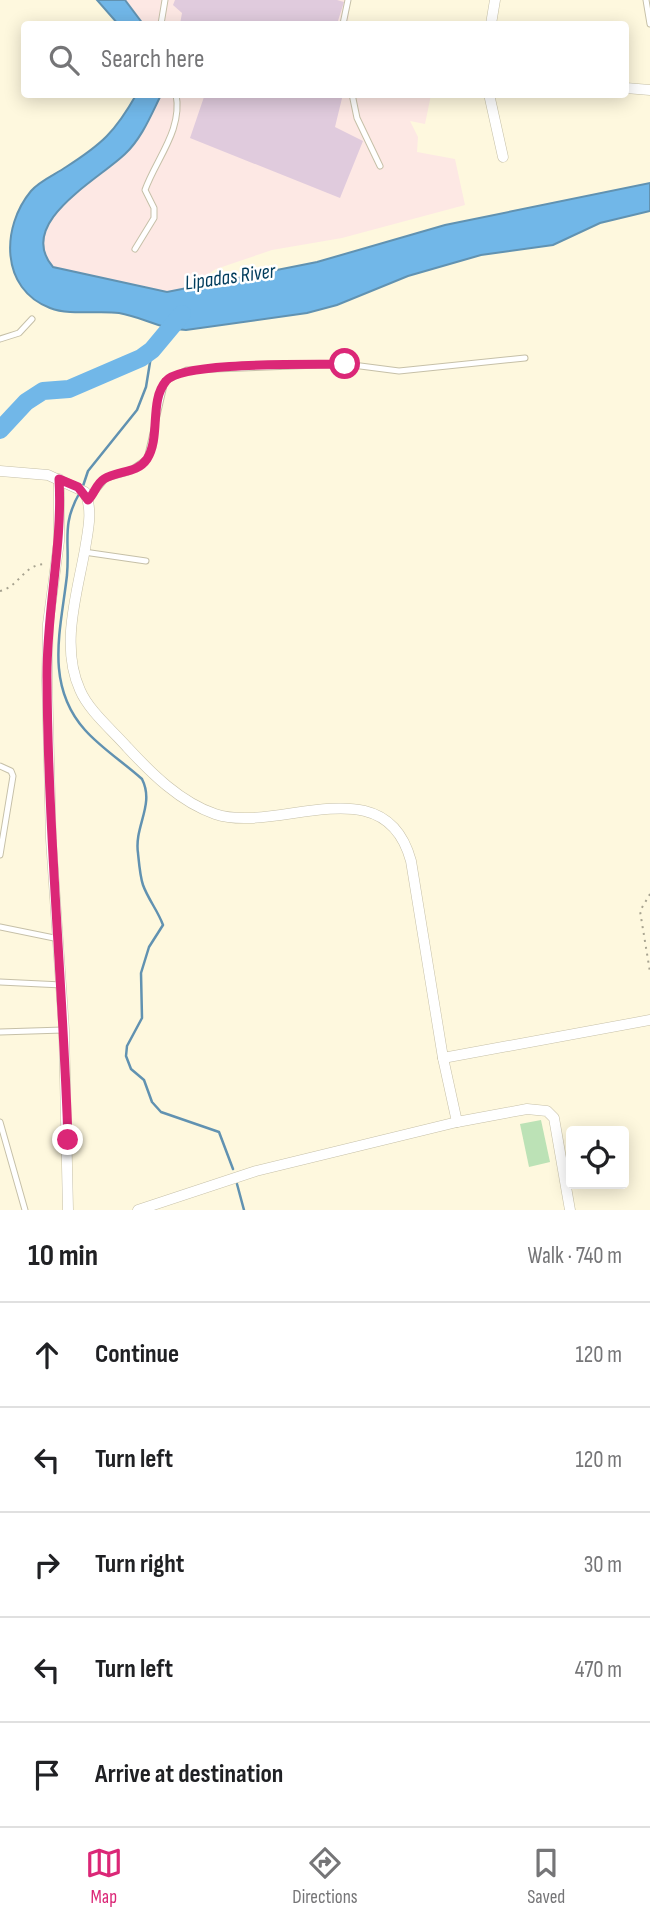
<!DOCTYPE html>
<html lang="en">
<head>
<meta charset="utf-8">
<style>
  :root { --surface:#fff; --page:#f2f2f2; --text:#202124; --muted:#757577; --line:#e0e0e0; --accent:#db2777 }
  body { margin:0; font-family:"Sofia Sans Condensed",sans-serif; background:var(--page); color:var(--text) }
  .controls { position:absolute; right:21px; bottom:21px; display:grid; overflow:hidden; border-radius:7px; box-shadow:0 4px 18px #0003 }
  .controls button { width:63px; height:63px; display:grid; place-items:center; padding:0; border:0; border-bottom:2px solid var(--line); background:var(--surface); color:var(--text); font:35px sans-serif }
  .stop { position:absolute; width:21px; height:21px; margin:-16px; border:5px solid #db2777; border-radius:50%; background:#fff }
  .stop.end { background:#db2777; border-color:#fff; box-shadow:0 2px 7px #0008 }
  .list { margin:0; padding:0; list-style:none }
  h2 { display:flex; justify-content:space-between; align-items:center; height:91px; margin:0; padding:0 28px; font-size:30px }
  h2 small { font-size:23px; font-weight:400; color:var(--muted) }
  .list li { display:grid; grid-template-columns:46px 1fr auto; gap:21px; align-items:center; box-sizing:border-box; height:105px; padding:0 28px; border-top:2px solid var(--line) }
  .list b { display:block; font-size:26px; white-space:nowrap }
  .list em { font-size:23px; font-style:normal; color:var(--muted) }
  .icon { flex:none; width:38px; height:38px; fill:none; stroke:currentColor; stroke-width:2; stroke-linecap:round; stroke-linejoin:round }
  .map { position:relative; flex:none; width:650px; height:1210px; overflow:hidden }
  .search { position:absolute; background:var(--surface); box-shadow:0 4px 18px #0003; left:21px; right:21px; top:21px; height:77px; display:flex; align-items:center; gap:18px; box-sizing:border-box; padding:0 24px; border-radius:7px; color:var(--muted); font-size:26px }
  .sheet { height:616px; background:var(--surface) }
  nav { display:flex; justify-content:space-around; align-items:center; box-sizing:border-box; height:98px; border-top:2px solid var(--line); background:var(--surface); font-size:19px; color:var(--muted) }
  nav a { display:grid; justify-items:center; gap:4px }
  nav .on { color:var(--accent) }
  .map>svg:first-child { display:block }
  .industrial { fill:#fde8e4 }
  .green { fill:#bce2b6 }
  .water { fill:#71b7e8; stroke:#6192b1; stroke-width:2 }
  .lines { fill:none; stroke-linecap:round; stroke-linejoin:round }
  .stream { stroke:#6192b1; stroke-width:2.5 }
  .river { stroke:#71b7e8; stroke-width:18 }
  .building { fill:#e0cbdd }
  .lane-casing { stroke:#c6c0a8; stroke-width:7 }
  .street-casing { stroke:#c6c0a8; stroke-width:11 }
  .path { stroke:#a7a390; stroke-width:2; stroke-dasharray:2 5; stroke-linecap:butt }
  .lane { stroke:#fff; stroke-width:5 }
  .street { stroke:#fff; stroke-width:10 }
  .route { stroke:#db2777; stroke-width:9 }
  .labels { text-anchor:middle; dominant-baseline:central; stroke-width:5; stroke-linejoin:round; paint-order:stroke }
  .water-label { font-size:21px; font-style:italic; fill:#013c5c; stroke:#fff }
</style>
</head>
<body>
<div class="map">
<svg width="650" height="1210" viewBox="0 0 650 1210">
  <rect width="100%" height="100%" fill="#fef8de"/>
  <g class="industrial">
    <path d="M125,0H350L348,24H143Z"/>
    <path d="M161,95H431L425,124L410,121L418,137L417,152L455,159L465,205L342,238L272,250L216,269L187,288L167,292L53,267L43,256L42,246L44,235L53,217L71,197L126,153L141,135Z"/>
  </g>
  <path class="green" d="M541,1120L550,1162L529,1167L520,1124Z"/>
  <g class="water">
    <path d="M97,0H125L143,24H118Z"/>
    <path d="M136,95H161C151,115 142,138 125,154C98,180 15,223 53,267L167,292L317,262L445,225L650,183V211L600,223L553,245L481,255L408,276L337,305L307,313L186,330C162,330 143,317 119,313C98,310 70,316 50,308C0,289 1,227 31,191C39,181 56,174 66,167C102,144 115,132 136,95Z"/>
  </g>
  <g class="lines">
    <g class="stream">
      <path d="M83,486L88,471L137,410L146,387L152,350"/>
      <path d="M80,492C61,525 70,540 67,575C61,629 44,684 85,730C101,748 123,762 142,779C155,805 134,826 138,853C139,863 140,876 143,885C148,899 158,911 163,925L149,947L141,973L142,1018L127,1046L126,1056L131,1069L144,1080L152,1102L161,1112L219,1132L233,1169"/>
      <path d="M237,1184L244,1210"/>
    </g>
    <path class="river" d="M0,430L26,402L43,391L69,389L141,358L152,350L182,314"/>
  </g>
  <g class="building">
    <path d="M175,0H337L344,2L337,24H180L182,13L173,5Z"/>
    <path d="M205,94H343L335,127L363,141L340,198L190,138Z"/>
  </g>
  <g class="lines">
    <defs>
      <g id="lane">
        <path d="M646,0L650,24"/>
        <path d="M161,24L165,0"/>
        <path d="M343,24L348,0"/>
        <path d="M352,94L357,118L380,166"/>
        <path d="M135,249L154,218V208L145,190C156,159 183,130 176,94"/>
        <path d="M0,339L19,333L32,319"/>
        <path d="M88,500L106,478L128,472L147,459L165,381L187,370L345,364L399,371L525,358"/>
        <path d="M84,552L146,561"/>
        <path d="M0,766L11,771L13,776L0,855"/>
        <path d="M0,927L59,939"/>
        <path d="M0,982L62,985"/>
        <path d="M0,1032L63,1030"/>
        <path d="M0,1122L25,1210"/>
      </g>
      <g id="street">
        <path d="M491,24L495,0"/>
        <path d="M626,88L650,90"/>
        <path d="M489,94L503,157"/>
        <path d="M0,471L48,475L85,492C93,511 88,530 85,549C77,594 60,646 80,690C89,711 112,730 127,747C151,773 180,802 215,814C277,835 385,764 411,861L443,1058L457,1122"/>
        <path d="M59,479V541L48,624L47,680L51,839L64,1030L68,1210"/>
        <path d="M443,1058L650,1020"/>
        <path d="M138,1210L256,1171L457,1122L527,1109L547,1111L554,1118L570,1210"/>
      </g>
    </defs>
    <use href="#lane" class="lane-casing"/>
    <use href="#street" class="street-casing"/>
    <g class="path">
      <path d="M0,591C19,587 24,564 45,564"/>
      <path d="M650,894L640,911L650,972"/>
    </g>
    <use href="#lane" class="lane"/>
    <use href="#street" class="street"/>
  </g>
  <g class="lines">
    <path class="route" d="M68,1140C63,986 48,833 47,679C46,612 63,546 59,479L78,487L88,500C95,493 96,484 104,479C118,470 137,474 147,459C161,437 149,401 166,381C182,361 314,365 345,364"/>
  </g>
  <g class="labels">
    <g class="water-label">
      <text transform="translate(230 277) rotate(-8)">Lipadas River</text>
    </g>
  </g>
</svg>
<div class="controls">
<button><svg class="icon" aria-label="locate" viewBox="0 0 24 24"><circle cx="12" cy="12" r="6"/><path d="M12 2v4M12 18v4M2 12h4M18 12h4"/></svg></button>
</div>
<div class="stop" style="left:345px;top:364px"></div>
<div class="stop end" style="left:68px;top:1140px"></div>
<div class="search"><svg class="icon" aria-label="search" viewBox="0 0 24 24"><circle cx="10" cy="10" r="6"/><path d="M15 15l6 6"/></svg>Search here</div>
</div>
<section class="sheet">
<h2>10 min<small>Walk · 740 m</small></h2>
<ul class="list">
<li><svg class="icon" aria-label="ahead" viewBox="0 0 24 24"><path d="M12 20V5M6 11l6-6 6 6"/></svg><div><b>Continue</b></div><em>120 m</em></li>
<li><svg class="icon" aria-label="left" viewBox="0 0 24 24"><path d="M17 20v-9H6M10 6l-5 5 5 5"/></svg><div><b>Turn left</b></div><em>120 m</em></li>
<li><svg class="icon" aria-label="right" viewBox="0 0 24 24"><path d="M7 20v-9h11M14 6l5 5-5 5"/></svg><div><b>Turn right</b></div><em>30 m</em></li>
<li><svg class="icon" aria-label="left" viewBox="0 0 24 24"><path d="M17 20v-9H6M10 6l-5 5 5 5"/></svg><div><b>Turn left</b></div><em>470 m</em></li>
<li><svg class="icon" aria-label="arrive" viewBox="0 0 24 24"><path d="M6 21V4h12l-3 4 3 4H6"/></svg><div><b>Arrive at destination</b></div></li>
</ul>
</section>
<nav>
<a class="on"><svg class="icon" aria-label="map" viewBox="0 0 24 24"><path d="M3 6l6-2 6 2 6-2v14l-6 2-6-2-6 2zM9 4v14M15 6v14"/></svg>Map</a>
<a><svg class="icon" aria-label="directions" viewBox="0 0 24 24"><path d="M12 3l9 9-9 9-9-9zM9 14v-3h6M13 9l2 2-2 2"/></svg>Directions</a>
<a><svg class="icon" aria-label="saved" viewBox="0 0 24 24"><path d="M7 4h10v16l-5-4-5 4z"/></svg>Saved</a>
</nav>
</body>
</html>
